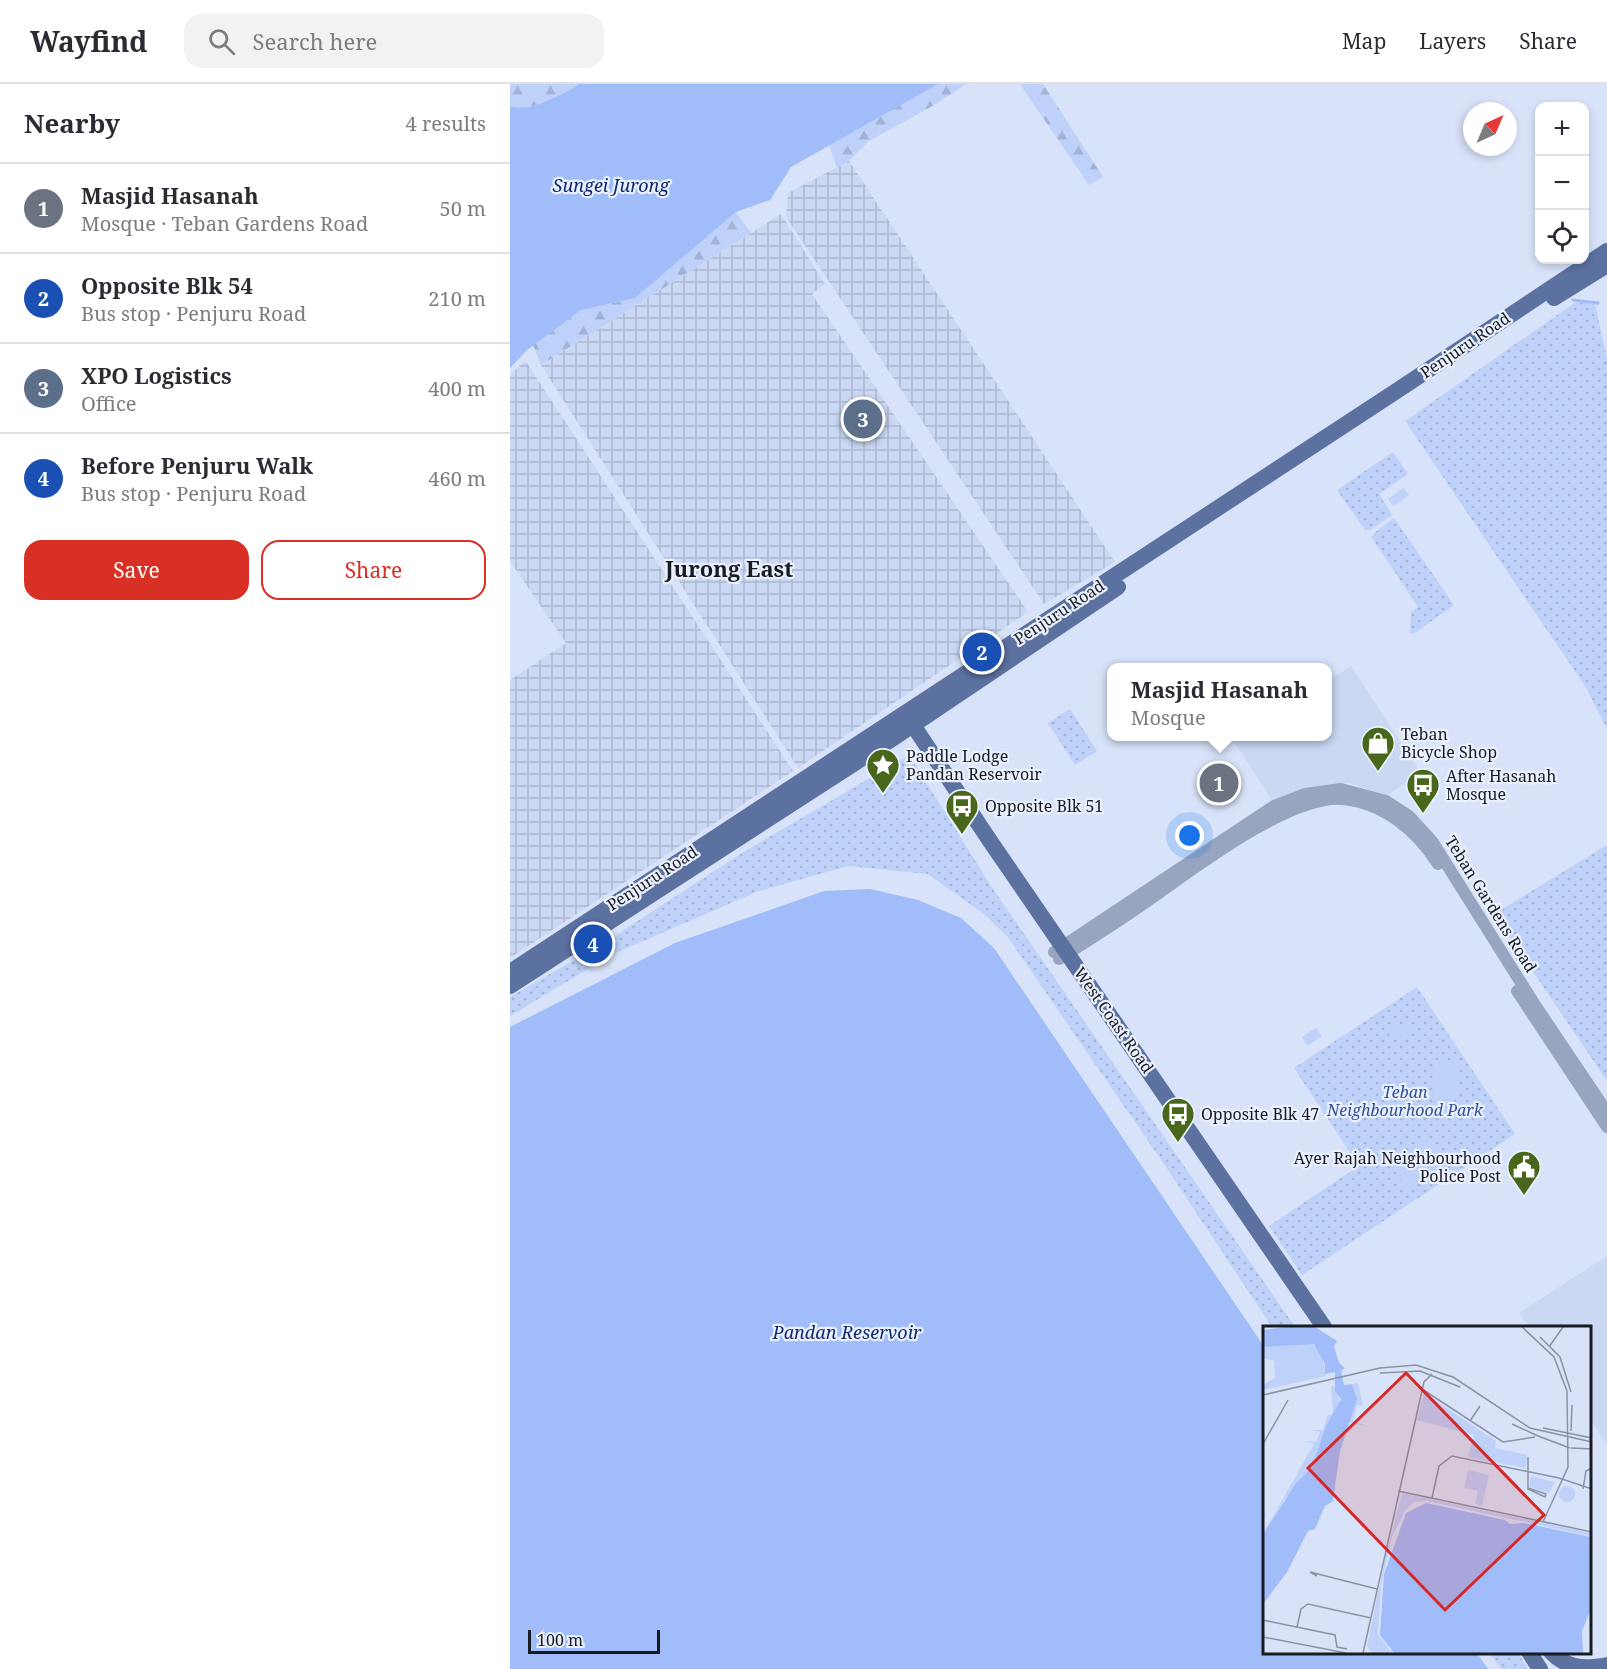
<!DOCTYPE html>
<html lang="en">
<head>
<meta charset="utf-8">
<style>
  :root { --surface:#fff; --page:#f2f2f3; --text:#2b2b33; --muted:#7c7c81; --line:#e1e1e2; --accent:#d93025 }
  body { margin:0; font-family:"Noto Serif",serif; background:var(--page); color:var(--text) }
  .controls { position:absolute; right:18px; top:18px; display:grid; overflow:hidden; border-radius:12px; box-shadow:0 3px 9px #0003 }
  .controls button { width:54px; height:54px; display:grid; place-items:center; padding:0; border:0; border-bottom:2px solid var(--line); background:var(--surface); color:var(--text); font:30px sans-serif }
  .compass { position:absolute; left:953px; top:18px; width:54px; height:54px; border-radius:50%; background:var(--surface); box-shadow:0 3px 9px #0003; rotate:44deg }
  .scale { position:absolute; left:18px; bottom:15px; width:132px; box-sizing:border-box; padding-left:6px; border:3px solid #171b22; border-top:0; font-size:16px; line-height:21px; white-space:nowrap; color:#171b22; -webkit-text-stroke:4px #eaf0fd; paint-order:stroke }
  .you { position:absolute; left:680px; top:752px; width:21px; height:21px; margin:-15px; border:4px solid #fff; border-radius:50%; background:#1a73e8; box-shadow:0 0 0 9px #1a73e833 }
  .badge { display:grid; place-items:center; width:39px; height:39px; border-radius:50%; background:var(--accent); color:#fff; font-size:20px; font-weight:700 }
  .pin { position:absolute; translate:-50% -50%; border:3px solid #fff; box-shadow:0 2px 6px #0006 }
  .popup { position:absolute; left:597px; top:579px; width:225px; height:78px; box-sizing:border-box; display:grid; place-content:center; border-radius:12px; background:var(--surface); filter:drop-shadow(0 2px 4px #0005); font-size:20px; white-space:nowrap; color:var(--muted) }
  .popup b { font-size:22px; color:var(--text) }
  .popup::after { content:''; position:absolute; left:50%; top:100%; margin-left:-12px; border:12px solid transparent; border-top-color:var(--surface) }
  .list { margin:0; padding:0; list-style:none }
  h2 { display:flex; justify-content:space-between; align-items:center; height:78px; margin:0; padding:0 24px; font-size:26px }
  h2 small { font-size:20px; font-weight:400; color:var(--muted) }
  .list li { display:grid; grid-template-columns:39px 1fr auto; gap:18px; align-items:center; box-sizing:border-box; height:90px; padding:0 24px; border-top:2px solid var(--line) }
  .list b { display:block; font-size:22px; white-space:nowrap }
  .list p { margin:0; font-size:20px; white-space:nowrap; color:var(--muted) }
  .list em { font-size:20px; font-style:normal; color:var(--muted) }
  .actions { display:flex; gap:12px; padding:18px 24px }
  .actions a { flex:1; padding:14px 0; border:2px solid var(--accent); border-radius:18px; text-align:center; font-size:21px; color:var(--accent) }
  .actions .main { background:var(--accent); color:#fff }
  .icon { flex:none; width:33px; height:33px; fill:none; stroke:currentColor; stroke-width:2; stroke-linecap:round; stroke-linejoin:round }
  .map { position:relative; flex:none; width:1097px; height:1585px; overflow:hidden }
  header { display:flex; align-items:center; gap:36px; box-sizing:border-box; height:84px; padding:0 30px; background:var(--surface); border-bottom:2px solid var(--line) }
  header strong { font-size:28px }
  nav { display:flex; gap:33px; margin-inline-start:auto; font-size:21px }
  .search { width:420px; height:54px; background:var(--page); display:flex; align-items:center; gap:15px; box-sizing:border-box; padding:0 21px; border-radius:18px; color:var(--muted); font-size:22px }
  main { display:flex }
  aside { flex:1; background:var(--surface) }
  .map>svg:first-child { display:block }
  .built { fill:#cad8f4 }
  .industrial { fill:url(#industrial-grid) }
  .grass { fill:url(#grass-dots) }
  .forest { fill:url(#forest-firs) }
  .garden { fill:#bdd1f9 }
  .water { fill:#a0bcf9 }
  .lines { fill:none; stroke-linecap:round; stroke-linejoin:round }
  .stream { stroke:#a0bcf9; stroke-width:3 }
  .minor { stroke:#98a5c0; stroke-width:12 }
  .major { stroke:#5b71a0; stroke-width:16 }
  .labels { text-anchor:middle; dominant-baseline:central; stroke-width:4.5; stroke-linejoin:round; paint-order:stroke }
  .street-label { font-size:16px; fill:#171b22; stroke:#eaf0fd }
  .poi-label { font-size:16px; fill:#171b22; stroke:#eaf0fd; text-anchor:start }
  .park-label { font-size:16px; font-style:italic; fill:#335198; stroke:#eaf0fd }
  .water-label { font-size:18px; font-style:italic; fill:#112a6e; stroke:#eaf0fd }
  .district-label { font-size:22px; font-weight:bold; fill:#171b22; stroke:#eaf0fd }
  .inset-road { fill:none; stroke:#8b93a3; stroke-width:1.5 }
  .view { fill:#d62828; fill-opacity:0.15; stroke:#d62828; stroke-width:3 }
  .inset-edge { fill:none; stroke:#171b22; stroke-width:3 }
</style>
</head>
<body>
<header>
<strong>Wayfind</strong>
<div class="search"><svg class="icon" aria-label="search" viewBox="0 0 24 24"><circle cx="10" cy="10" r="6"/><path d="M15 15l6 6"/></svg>Search here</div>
<nav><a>Map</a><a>Layers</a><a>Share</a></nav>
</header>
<main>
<aside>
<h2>Nearby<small>4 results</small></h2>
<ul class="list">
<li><span class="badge" style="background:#6b7280">1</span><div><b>Masjid Hasanah</b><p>Mosque · Teban Gardens Road</p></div><em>50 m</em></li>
<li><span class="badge" style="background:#1a4fb4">2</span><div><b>Opposite Blk 54</b><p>Bus stop · Penjuru Road</p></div><em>210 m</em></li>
<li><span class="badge" style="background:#5c6f8a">3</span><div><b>XPO Logistics</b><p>Office</p></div><em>400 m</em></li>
<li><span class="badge" style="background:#1a4fb4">4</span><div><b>Before Penjuru Walk</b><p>Bus stop · Penjuru Road</p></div><em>460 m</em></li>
</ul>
<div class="actions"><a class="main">Save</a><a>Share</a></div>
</aside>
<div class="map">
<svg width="1097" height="1585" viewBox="0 0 1097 1585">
  <defs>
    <pattern id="industrial-grid" width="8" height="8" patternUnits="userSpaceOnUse" patternTransform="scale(1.5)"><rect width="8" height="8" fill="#cad8f4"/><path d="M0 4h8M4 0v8" fill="none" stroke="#adb9d1"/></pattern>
    <pattern id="grass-dots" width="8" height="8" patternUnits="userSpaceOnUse" patternTransform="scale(1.5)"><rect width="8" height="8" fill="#bdd1f9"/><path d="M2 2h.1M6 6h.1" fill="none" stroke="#a2b3d5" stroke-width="1.8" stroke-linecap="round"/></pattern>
    <pattern id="forest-firs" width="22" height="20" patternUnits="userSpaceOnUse" patternTransform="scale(1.5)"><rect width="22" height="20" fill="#bdd1f9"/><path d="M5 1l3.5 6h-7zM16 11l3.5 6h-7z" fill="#a2b3d5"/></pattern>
  </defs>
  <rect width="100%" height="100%" fill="#d8e3f9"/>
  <g class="built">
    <path d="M841,582L911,689L876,712L839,699L802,703L764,719L721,653L817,652V597Z"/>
    <path d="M1097,1172V1359L1096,1360L1081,1337L1080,1243H1019L1009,1229Z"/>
  </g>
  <g class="industrial">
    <path d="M339,77L605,478L534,520L276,133L278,109Z"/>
    <path d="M271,130L315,200L302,210L518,528L288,684L31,281Z"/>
    <path d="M15,276L283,687L0,874V596L56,559L0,477V292Z"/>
  </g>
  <g class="grass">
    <path d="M1066,218L1085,220L1097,275V645L1077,605L895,337Z"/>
    <path d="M883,368L898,390L869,410L882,431L860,446H855L827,406Z"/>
    <path d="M884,434L944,521L905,549L900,550L901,528L908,523L862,454L864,449Z"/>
    <path d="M560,625L587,667L565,681L538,639Z"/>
    <path d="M399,671L481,802L785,1243H762L654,1080L497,852L474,830L418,790L338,782L246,808L101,871L0,932V913L94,859L232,769Z"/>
    <path d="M1097,761V997L984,830Z"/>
    <path d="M907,903L1005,1050L792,1191L759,1142L849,1082L784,984Z"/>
    <path d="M980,1569H1008L1018,1585H991Z"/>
  </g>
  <g class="forest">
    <path d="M0,0H69C65,5 27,22 20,23C14,24 6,23 0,23Z"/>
    <path d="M428,0H456L426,20L359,57L339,77L327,84L319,61Z"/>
    <path d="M510,0H533L593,93L579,101Z"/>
    <path d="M226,128L241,149L31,281L23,261L71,226L125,214Z"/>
  </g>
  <g class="garden">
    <path d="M894,404L899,411L883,422L878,415Z"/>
    <path d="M878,940H901L900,952H879Z"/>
    <path d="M806,944L812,952L797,962L792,953Z"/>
    <path d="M926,976L949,979L946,1015L922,1013Z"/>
    <path d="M917,1056L932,1080L896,1104L880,1080Z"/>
  </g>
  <g class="water">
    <path d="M69,0H428L281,83L260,116L226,128L125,214L71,226L17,266L0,284V23C6,23 14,24 20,23C27,22 65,5 69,0Z"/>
    <path d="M360,805L408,816L451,834L484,864L755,1264V1568L967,1569L978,1585H0V943L165,859L314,807Z"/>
  </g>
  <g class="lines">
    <path class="stream" d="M1063,216L1088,219"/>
    <g class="minor">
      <path d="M544,868L764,722L795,710L831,705L876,717L899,732L922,757L1025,921L1097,1028"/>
      <path d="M549,875C577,857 606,839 633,820C680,788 777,711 833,715C874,719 907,747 928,780"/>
      <path d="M1007,907L1097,1043"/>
    </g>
    <g class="major">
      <path d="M1044,214L1097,181"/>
      <path d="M397,632L480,757L814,1243"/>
      <path d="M0,888L888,306L1097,167"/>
      <path d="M0,902L382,655L608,503"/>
      <path d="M1019,1568L1030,1585"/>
      <path d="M1041,1568C1057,1585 1075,1585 1097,1581"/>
    </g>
  </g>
  <defs>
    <symbol id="shop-pin" viewBox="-11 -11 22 30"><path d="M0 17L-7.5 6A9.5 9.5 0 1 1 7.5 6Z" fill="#49671a" stroke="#eaf0fd"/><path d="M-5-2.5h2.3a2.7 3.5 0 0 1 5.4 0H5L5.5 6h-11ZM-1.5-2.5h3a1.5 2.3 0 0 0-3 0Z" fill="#fff"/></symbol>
    <symbol id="sight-pin" viewBox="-11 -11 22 30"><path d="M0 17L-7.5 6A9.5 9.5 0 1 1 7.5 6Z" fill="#49671a" stroke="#eaf0fd"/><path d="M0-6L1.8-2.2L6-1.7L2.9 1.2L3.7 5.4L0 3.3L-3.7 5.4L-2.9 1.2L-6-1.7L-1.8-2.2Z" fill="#fff"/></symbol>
    <symbol id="bus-pin" viewBox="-11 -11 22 30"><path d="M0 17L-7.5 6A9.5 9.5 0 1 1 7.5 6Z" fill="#49671a" stroke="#eaf0fd"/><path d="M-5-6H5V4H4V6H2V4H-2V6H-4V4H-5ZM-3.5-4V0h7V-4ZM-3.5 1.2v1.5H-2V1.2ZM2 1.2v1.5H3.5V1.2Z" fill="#fff"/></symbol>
    <symbol id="civic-pin" viewBox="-11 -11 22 30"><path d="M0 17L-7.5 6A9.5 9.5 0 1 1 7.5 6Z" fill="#49671a" stroke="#eaf0fd"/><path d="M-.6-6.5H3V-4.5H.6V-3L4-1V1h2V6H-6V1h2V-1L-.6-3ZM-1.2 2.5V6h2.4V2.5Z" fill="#fff"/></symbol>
  </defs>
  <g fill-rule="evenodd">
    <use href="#shop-pin" x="849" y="640" width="38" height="52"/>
    <use href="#sight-pin" x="354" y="662" width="38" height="52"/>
    <use href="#bus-pin" x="894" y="682" width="38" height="52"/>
    <use href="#bus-pin" x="433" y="703" width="38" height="52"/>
    <use href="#bus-pin" x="649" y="1011" width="38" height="52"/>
    <use href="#civic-pin" x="995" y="1064" width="38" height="52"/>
  </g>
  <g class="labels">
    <g class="street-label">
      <text transform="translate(955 261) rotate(-34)">Penjuru Road</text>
      <text transform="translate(549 528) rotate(-33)">Penjuru Road</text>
      <text transform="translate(142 794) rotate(-33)">Penjuru Road</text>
      <text transform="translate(981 820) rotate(58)">Teban Gardens Road</text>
      <text transform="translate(604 936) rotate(55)">West Coast Road</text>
    </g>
    <g class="poi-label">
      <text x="891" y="650">Teban<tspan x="891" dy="18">Bicycle Shop</tspan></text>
      <text x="396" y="672">Paddle Lodge<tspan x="396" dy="18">Pandan Reservoir</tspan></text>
      <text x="936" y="692">After Hasanah<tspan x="936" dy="18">Mosque</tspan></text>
      <text x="475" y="722">Opposite Blk 51</text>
      <text x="691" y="1030">Opposite Blk 47</text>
      <text x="991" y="1074" text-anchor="end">Ayer Rajah Neighbourhood<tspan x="991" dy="18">Police Post</tspan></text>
    </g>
    <g class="park-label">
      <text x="895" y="1008">Teban<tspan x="895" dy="18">Neighbourhood Park</tspan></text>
    </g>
    <g class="water-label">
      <text x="101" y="101">Sungei Jurong</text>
      <text x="337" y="1248">Pandan Reservoir</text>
    </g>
    <g class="district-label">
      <text x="219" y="484">Jurong East</text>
    </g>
  </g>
  <g transform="translate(753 1242)">
    <rect width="328" height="328" fill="#d8e3f9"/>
    <path d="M36,17L51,18L60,33L63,50L0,64V59L12,52L11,35L0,32V21ZM161,67L233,115L232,122L264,129L263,142L205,131L211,109L154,94ZM205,144L226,149L219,180L212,178L215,165L201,162ZM268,150L292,156L286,167L266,161ZM139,167L328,207V210L163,175L151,176L143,183L129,211L118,259L115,309L129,327H109L104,320L124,224Z" fill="#bdd1f9"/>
    <path d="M95,57L100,80L94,79L90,95L106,101L85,96L93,70L89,58ZM68,60L75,61L76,80L62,102L49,142L21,174L0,213V208L51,118L40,115L53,116L57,106L49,104H60L64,90L70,87Z" fill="#bdd1f9"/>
    <path d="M296 168a8 8 0 1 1 16 0a8 8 0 1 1-16 0Z" fill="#bdd1f9"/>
    <path d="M21,1H52L74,15L71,20L76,37L82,42L78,45L81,59L89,58L94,73L77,125L70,175L62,180L52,203L45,205L24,246L0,278L1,207L33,157L49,142L62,102L78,73L72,65V46L62,48V38L51,18L0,21V4ZM163,177L242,194L247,198L261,197L328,211V283L319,305L320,327H131L117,309L121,248L143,187Z" fill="#a0bcf9"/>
    <path class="inset-road" d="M259,1L291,31L304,65L305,141L280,196M277,11L297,31L308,66M286,21L300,1M117,47L157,45L197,61M159,63L240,116L272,111M0,69L117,42L153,39L190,51L267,102L329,116M207,95L217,80M249,98L275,110M280,102L329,112M308,105L309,79M275,110L307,122M0,118L25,74M308,122L329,123M265,131V162L283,168L282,171L265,163ZM320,163L323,145L329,142M135,165L329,206M169,172L176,140L189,130L296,152L329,163M54,250L47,246L114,263M0,294L72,309L74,321L84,323M34,301L38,283L45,278L108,292M0,311L83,327M100,327L161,56L169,48"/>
    <path class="view" d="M143,47L281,189L182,284L45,142Z"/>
    <rect width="328" height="328" class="inset-edge"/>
  </g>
</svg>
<div class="controls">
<button>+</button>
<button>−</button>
<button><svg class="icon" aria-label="locate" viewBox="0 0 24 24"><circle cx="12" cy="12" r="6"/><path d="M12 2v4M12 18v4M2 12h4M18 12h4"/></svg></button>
</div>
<svg class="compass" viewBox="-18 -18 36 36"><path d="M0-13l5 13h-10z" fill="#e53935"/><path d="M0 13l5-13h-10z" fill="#7c7c81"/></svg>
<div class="scale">100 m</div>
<div class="you"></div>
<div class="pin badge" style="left:709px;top:699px;background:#6b7280">1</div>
<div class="popup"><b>Masjid Hasanah</b>Mosque</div>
<div class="pin badge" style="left:472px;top:568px;background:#1a4fb4">2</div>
<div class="pin badge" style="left:353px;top:335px;background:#5c6f8a">3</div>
<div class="pin badge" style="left:83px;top:860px;background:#1a4fb4">4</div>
</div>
</main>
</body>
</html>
